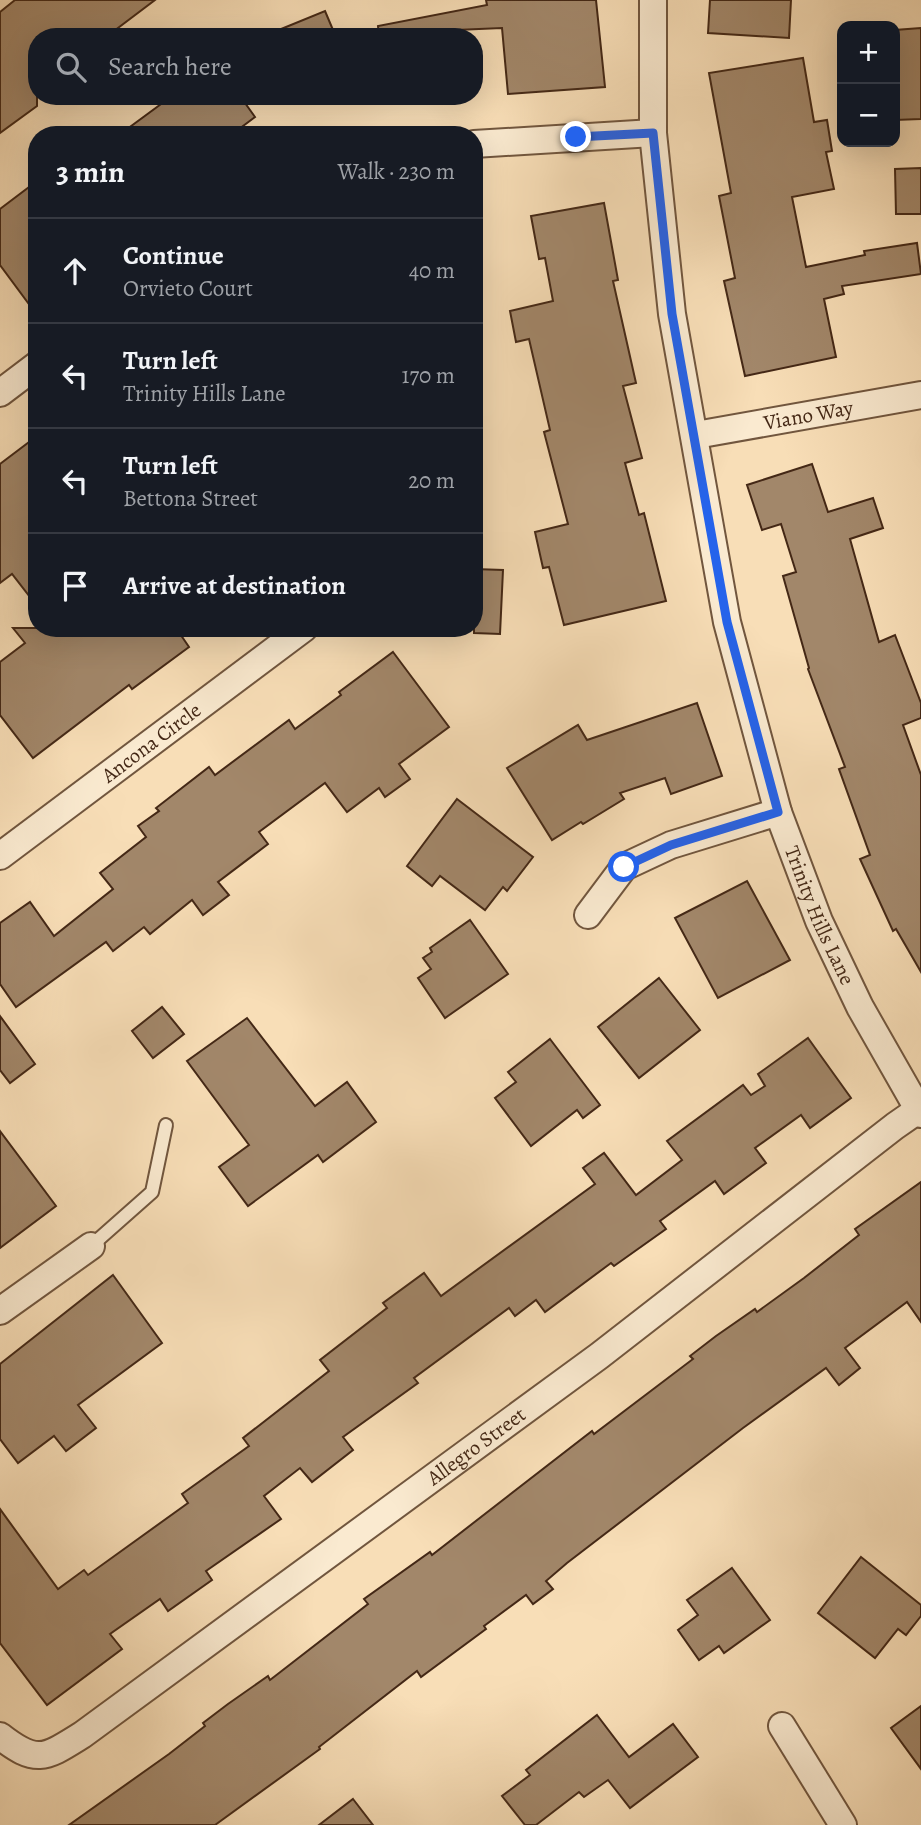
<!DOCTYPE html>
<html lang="en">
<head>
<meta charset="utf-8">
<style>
  :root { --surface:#171b24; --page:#242831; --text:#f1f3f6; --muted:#9ea1a6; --line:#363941 }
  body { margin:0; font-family:Alegreya,serif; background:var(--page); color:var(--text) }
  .controls { position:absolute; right:21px; top:21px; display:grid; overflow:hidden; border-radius:14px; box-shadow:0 7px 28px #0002 }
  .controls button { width:63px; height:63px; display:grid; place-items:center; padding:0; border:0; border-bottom:2px solid var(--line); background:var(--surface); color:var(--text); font:35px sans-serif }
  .stop { position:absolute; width:21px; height:21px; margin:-16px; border:5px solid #2563eb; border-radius:50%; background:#fff }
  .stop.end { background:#2563eb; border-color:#fff; box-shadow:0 2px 7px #0008 }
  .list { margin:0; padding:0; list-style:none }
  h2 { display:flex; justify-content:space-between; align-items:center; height:91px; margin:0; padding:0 28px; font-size:30px }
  h2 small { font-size:23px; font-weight:400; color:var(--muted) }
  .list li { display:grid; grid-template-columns:46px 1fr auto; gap:21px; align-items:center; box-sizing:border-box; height:105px; padding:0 28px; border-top:2px solid var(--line) }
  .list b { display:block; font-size:26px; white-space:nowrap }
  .list p { margin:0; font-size:23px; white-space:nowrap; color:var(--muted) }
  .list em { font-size:23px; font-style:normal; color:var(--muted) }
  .icon { flex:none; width:38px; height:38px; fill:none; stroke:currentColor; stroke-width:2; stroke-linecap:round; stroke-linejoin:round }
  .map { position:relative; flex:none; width:921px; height:1825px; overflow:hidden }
  .search { position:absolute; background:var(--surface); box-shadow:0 7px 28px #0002; left:28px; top:28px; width:455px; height:77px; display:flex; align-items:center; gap:18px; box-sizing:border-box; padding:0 24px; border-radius:28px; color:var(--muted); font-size:26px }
  .panel { position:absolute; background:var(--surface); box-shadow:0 7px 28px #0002; left:28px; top:126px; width:455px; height:511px; border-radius:28px }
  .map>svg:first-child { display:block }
  .building { fill:#a2876a; stroke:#442816; stroke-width:2 }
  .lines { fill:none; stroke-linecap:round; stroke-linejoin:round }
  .service-casing { stroke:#71563e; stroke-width:16 }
  .minor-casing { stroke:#71563e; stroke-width:30 }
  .service { stroke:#faead0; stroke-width:12 }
  .minor { stroke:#faead0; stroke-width:26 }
  .route { stroke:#2563eb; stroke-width:9 }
  .labels { text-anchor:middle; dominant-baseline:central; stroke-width:5; stroke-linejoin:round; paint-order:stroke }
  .street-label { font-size:21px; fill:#442816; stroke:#faead0 }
</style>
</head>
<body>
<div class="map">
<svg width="921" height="1825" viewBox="0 0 921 1825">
  <rect width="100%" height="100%" fill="#f8deb7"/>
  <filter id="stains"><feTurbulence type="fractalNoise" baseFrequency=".00286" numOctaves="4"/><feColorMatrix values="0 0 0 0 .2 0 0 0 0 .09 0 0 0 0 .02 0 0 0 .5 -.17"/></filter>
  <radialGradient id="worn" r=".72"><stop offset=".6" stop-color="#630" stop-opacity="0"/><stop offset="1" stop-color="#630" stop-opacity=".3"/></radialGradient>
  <g class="building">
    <path d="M15,0H155L106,37H37V106L0,133V12Z"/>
    <path d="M486,0H596L605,87L508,94L502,28L456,30L457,37H379L378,26L487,5Z"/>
    <path d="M710,0H791L789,38L708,33Z"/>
    <path d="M325,11L336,37H264V36Z"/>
    <path d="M921,28V119L895,120V30Z"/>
    <path d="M803,58L814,122L827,120L832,151L826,152L834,189L792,197L806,267L865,255L864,251L917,243L921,274L842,286L844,294L824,299L836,357L745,376L724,281L735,278L719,196L731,193L709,73Z"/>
    <path d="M172,96H240L255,117L231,135H119Z"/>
    <path d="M921,168V214H896L895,169Z"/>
    <path d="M37,181V315L0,265V209Z"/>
    <path d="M604,203L618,280L613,281L636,383L623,386L642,458L625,463L639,515L644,513L666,601L564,625L549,567L543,568L535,532L568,524L544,432L550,430L529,339L516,342L510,311L553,301L545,258L539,259L531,216Z"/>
    <path d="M37,436V606L12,574L0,583V464Z"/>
    <path d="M812,464L828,512L873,498L883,528L850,539L879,642L895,635L921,703V718L903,725L921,775V972L896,929L893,931L860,859L870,855L839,769L845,767L808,669L809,668L783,576L796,572L781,524L762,530L747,485Z"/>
    <path d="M474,569L503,570L500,634L474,633Z"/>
    <path d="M13,628H176L189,647L132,689L129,685L33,758L0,715V662L25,643Z"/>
    <path d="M393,652L449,727L399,764L410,779L385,797L379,788L347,812L325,783L259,832L268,844L218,882L229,895L203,915L192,900L150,934L144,927L113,951L106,942L16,1007L0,984V923L30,902L54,936L113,889L100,873L146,837L138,826L159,811L156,808L209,767L215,775L289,720L295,729L341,695L339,692Z"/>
    <path d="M697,703L722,776L671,794L665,778L620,793L624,799L583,824L581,822L552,840L507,768L578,725L587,740Z"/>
    <path d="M457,799L533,857L507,891L503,887L485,910L440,876L432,886L407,866Z"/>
    <path d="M747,881L790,960L718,998L675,918Z"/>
    <path d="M470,920L508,974L445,1018L418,978L431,969L423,958L432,952L430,948Z"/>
    <path d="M659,978L700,1030L639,1078L598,1027Z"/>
    <path d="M162,1007L184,1034L153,1058L132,1031Z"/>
    <path d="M0,1016L35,1064L10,1083L0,1070Z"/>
    <path d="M247,1018L315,1106L347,1082L376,1122L323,1162L318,1155L248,1206L219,1167L249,1145L187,1061Z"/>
    <path d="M808,1038L851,1098L810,1128L801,1115L755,1148L766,1163L724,1194L715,1181L660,1221L666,1229L614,1266L611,1263L545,1312L536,1300L515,1316L509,1308L414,1378L418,1383L343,1437L353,1450L312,1482L300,1468L264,1496L281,1519L206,1571L212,1580L168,1611L160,1599L110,1634L122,1649L47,1705L0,1643V1509L58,1589L84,1570L88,1575L188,1503L182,1494L249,1446L243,1438L329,1371L320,1360L387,1308L383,1303L424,1273L441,1296L595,1184L583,1168L604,1153L636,1195L682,1160L667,1141L743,1085L751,1095L765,1086L758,1074Z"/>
    <path d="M550,1039L600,1105L583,1118L577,1110L531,1146L495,1098L516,1082L508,1072Z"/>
    <path d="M0,1131L56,1206L0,1248Z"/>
    <path d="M921,1182V1322L907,1302L845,1348L860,1368L839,1385L826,1368L743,1428L567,1563L546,1581L553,1589L533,1604L526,1595L484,1626L486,1629L421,1677L417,1671L319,1747L320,1749L215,1825H69L169,1754L205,1726L203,1723L228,1704L268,1676L270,1680L368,1604L364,1599L430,1552L432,1555L592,1431L594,1434L693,1359L690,1356L716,1336L755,1309L757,1312L804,1278L859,1235L855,1229Z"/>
    <path d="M113,1275L162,1343L78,1405L96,1428L66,1451L54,1436L18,1463L0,1439V1364Z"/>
    <path d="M861,1557L921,1605V1616L906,1635L898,1629L875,1658L818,1613Z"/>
    <path d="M732,1568L770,1620L724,1653L719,1646L699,1660L678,1630L698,1615L687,1600Z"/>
    <path d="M921,1706V1769L891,1728Z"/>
    <path d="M597,1715L629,1757L673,1724L698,1757L630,1808L608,1780L584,1797L579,1792L536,1825H525L502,1796L530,1775L526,1770Z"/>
    <path d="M353,1799L373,1825H319Z"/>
  </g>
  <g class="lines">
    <defs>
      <path id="service" d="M91,1246L152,1192L166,1125"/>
      <g id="minor">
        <path id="s1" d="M653,0V133L672,314L727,622L778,812L819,921L860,1007L921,1114"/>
        <path d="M474,144L653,133"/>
        <path d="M0,393L37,365"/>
        <path id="s2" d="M696,435L921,395"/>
        <path id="s3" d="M0,856L304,628"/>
        <path d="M588,915L624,867L671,845L778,812"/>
        <path d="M0,1311L91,1246"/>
        <path d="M782,1726L843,1825"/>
        <path id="s4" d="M0,1736C37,1765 45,1758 82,1735L599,1356L895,1126L918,1110"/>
      </g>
    </defs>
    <use href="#service" class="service-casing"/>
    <use href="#minor" class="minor-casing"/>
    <use href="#service" class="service"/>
    <use href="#minor" class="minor"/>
  </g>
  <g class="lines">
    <path class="route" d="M576,137L653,133L672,314L727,622L778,812L671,845L624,867"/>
  </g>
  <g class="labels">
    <g class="street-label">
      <text stroke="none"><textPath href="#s2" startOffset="114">Viano Way</textPath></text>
      <text stroke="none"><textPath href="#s3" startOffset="189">Ancona Circle</textPath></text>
      <text stroke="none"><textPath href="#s1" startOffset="936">Trinity Hills Lane</textPath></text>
      <text stroke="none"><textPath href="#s4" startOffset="581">Allegro Street</textPath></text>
    </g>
  </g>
  <rect width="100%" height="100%" filter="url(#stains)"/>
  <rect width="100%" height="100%" fill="url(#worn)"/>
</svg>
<div class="controls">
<button>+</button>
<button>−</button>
</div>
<div class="stop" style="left:624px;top:867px"></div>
<div class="stop end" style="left:576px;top:137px"></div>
<div class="search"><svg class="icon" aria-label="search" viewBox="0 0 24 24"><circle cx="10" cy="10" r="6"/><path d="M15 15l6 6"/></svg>Search here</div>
<section class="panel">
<h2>3 min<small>Walk · 230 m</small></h2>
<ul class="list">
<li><svg class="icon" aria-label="ahead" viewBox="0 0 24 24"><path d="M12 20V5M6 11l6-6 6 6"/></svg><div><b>Continue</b><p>Orvieto Court</p></div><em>40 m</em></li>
<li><svg class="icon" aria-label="left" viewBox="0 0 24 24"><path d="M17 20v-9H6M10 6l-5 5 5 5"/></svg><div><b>Turn left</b><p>Trinity Hills Lane</p></div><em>170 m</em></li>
<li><svg class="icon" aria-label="left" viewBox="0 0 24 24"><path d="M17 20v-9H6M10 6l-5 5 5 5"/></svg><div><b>Turn left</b><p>Bettona Street</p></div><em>20 m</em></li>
<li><svg class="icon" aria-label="arrive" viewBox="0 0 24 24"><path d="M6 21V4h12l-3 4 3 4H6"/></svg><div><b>Arrive at destination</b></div></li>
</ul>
</section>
</div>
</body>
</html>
